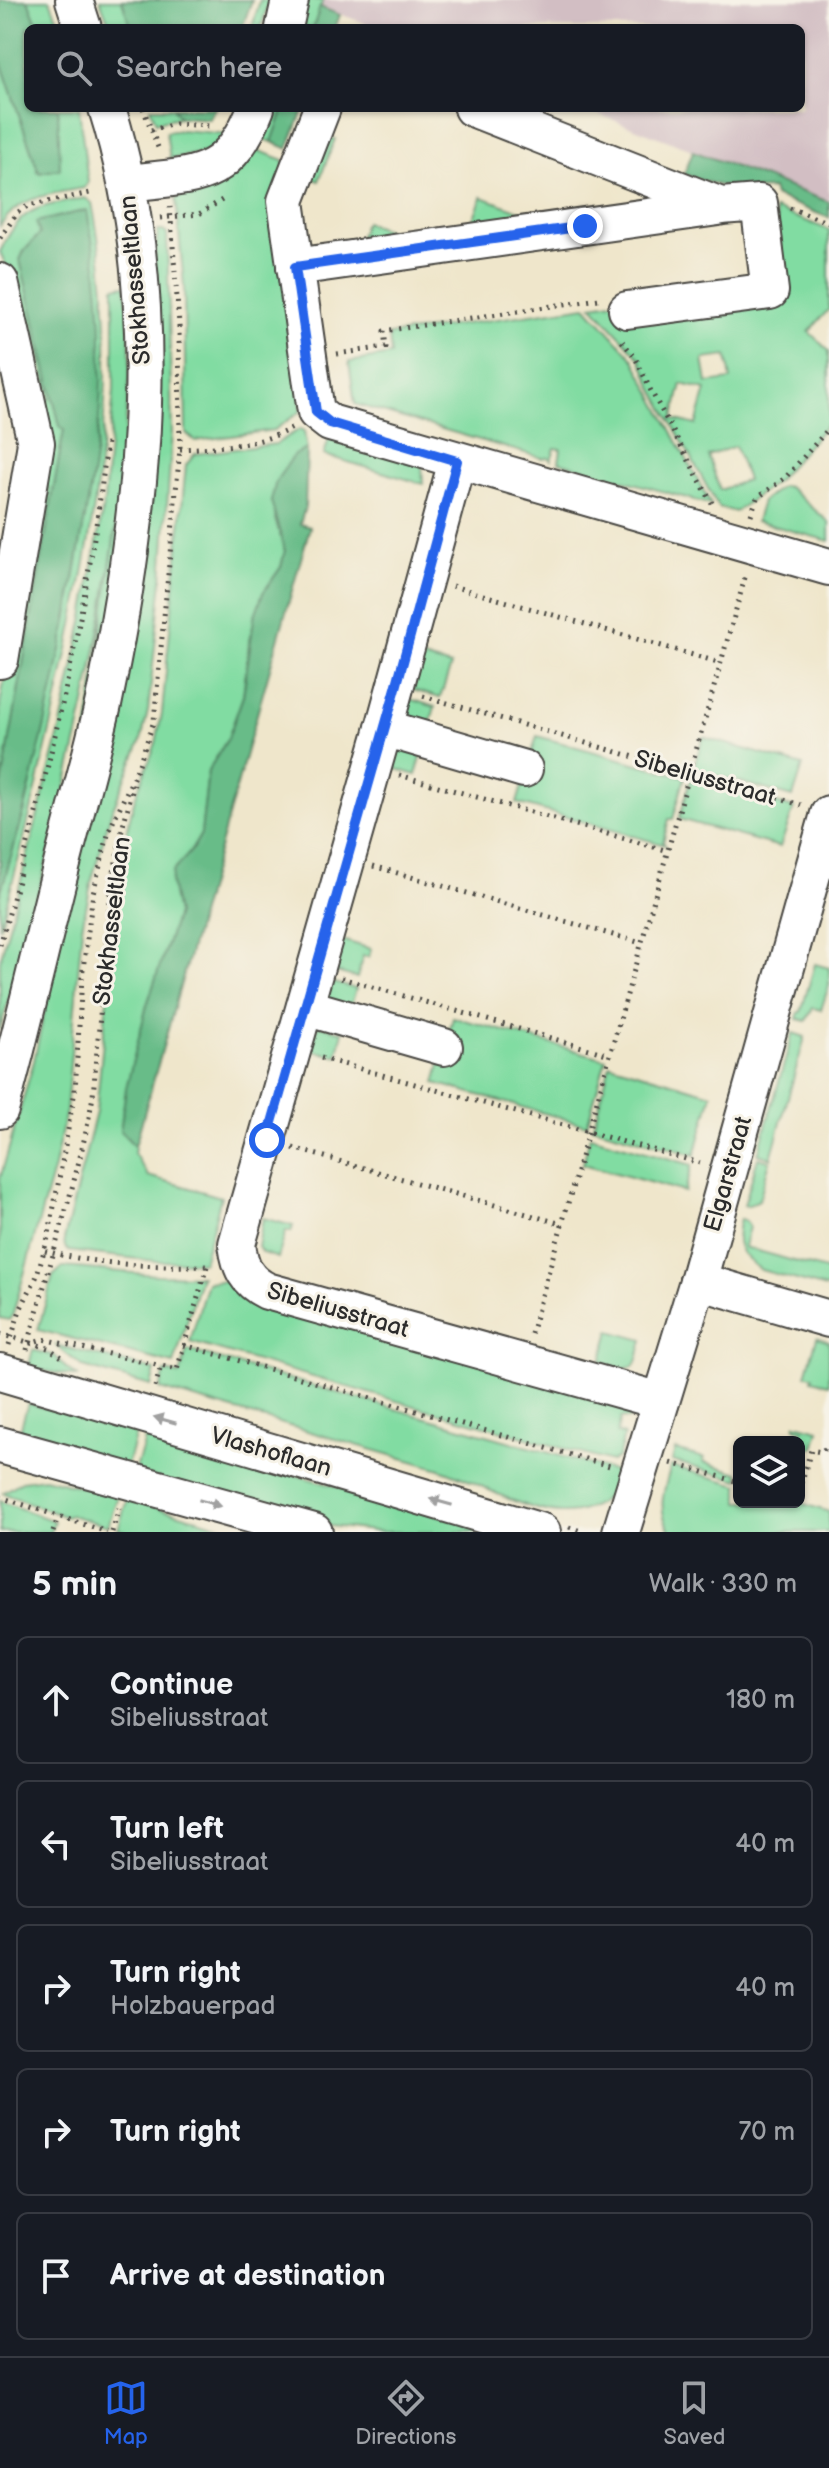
<!DOCTYPE html>
<html lang="en">
<head>
<meta charset="utf-8">
<style>
  :root { --surface:#171b24; --page:#20242c; --text:#f1f3f6; --muted:#9ea1a6; --line:#363941; --accent:#2563eb }
  body { margin:0; font-family:"Balsamiq Sans",sans-serif; background:var(--page); color:var(--text) }
  .controls { position:absolute; right:24px; bottom:24px; display:grid; overflow:hidden; border-radius:12px; box-shadow:0 2px 6px #0004 }
  .controls button { width:72px; height:72px; display:grid; place-items:center; padding:0; border:0; border-bottom:2px solid var(--line); background:var(--surface); color:var(--text); font:40px sans-serif }
  .stop { position:absolute; width:24px; height:24px; margin:-18px; border:6px solid #2563eb; border-radius:50%; background:#fff }
  .stop.end { background:#2563eb; border-color:#fff; box-shadow:0 2px 8px #0008 }
  .list { margin:0; padding:0; list-style:none }
  h2 { display:flex; justify-content:space-between; align-items:center; height:104px; margin:0; padding:0 32px; font-size:34px }
  h2 small { font-size:26px; font-weight:400; color:var(--muted) }
  .list li { display:grid; grid-template-columns:52px 1fr auto; gap:24px; align-items:center; box-sizing:border-box; height:128px; margin:0 16px 16px; padding:0 16px; border:2px solid var(--line); border-radius:12px }
  .list b { display:block; font-size:30px; white-space:nowrap }
  .list p { margin:0; font-size:26px; white-space:nowrap; color:var(--muted) }
  .list em { font-size:26px; font-style:normal; color:var(--muted) }
  .icon { flex:none; width:44px; height:44px; fill:none; stroke:currentColor; stroke-width:2; stroke-linecap:round; stroke-linejoin:round }
  .map { position:relative; flex:none; width:829px; height:1532px; overflow:hidden }
  .search { position:absolute; background:var(--surface); box-shadow:0 2px 6px #0004; left:24px; right:24px; top:24px; height:88px; display:flex; align-items:center; gap:20px; box-sizing:border-box; padding:0 28px; border-radius:12px; color:var(--muted); font-size:30px }
  .sheet { height:824px; background:var(--surface) }
  nav { display:flex; justify-content:space-around; align-items:center; box-sizing:border-box; height:112px; border-top:2px solid var(--line); background:var(--surface); font-size:22px; color:var(--muted) }
  nav a { display:grid; justify-items:center; gap:4px }
  nav .on { color:var(--accent) }
  .map>svg:first-child { display:block }
  .industrial { fill:#d2bec3 }
  .green { fill:#81dca2; stroke:#568466; stroke-width:2; fill-rule:evenodd }
  .forest { fill:#68bc88; stroke:#4a745a; stroke-width:2 }
  .lines { fill:none; stroke-linecap:round; stroke-linejoin:round }
  .minor-casing { stroke:#484743; stroke-width:40 }
  .path { stroke:#484743; stroke-width:5; stroke-dasharray:2 6; stroke-linecap:butt }
  .minor { stroke:#fff; stroke-width:36 }
  .oneway { fill:#a0a0a0 }
  .route { stroke:#2563eb; stroke-width:10 }
  .labels { text-anchor:middle; dominant-baseline:central; stroke-width:6; stroke-linejoin:round; paint-order:stroke }
  .street-label { font-size:24px; fill:#2b2b2b; stroke:#f7f3e8 }
</style>
</head>
<body>
<div class="map">
<svg width="829" height="1532" viewBox="0 0 829 1532">
  <rect width="100%" height="100%" fill="#f7f3e8"/>
  <filter id="ink" filterUnits="userSpaceOnUse"><feTurbulence type="fractalNoise" baseFrequency=".0125" numOctaves="2"/><feDisplacementMap in="SourceGraphic" scale="16" xChannelSelector="R" yChannelSelector="G"/><feConvolveMatrix kernelMatrix="1 2 1 2 8 2 1 2 1" color-interpolation-filters="sRGB"/></filter>
  <filter id="wash" filterUnits="userSpaceOnUse"><feTurbulence type="fractalNoise" baseFrequency=".006" numOctaves="4" result="noise"/><feDisplacementMap in="SourceGraphic" scale="32" xChannelSelector="R" yChannelSelector="G"/><feGaussianBlur stdDeviation="1.8" result="paint"/><feColorMatrix in="noise" values="0 0 0 0 0 0 0 0 0 0 0 0 0 0 0 0 0 1.4 0 .05"/><feComposite in="paint" operator="in"/></filter>
  <g filter="url(#wash)">
    <rect width="100%" height="100%" fill="#efe6cb"/>
    <path class="industrial" d="M323,0H829V202L582,108H801V28H378L320,7Z"/>
    <g class="green">
      <path d="M28,0H50L61,28H39Z"/>
      <path d="M100,0H122L131,28H111Z"/>
      <path d="M260,0H269L261,28H252Z"/>
      <path d="M295,0H323L313,28H287Z"/>
      <path d="M0,59L39,173L58,165V108H79L88,183L84,188C52,194 19,195 0,226Z"/>
      <path d="M150,108H173L179,117L156,122Z"/>
      <path d="M265,108H284L272,142L257,137Z"/>
      <path d="M181,130L228,134L206,152L170,159L166,132Z"/>
      <path d="M328,137L335,139L319,181L312,178Z"/>
      <path d="M254,149L284,160L301,411L274,430L195,441L186,433L184,286L176,199C204,178 236,195 254,149Z"/>
      <path d="M482,197L531,215L533,217L467,234Z"/>
      <path d="M85,198L92,203C122,350 100,498 69,644C49,740 26,834 0,928V894L25,810L67,622L97,442L40,234L24,251L20,260L64,430L0,796L2,752L0,751V705L5,675L15,677L29,599L19,597L25,564L35,565L49,488L38,485L40,402L50,399L31,322L21,324L8,270L0,252C22,204 38,208 85,198Z"/>
      <path d="M775,209L829,230V309L809,332L829,351V422L777,481L735,512L718,507L653,388L640,358L592,305L620,301L703,310L788,298ZM727,356L731,380L707,383L703,359ZM682,384L706,390L696,425L673,419ZM735,446L747,480L720,490L708,456Z"/>
      <path d="M365,222L404,237L358,241Z"/>
      <path d="M158,231H163L167,234L172,432L162,580L148,711L141,741L111,813L92,879L82,927L66,1111L54,1167L13,1314L9,1320L0,1318V1179L34,1061L54,966Z"/>
      <path d="M126,285C127,309 130,333 130,358C130,386 126,414 124,442C109,646 55,835 0,1030V961L60,730L85,612L104,501L114,390V287Z"/>
      <path d="M586,306L633,358L711,505L559,462L561,449L555,448L551,460L548,457L542,458L355,404L349,362L391,355L389,335Z"/>
      <path d="M300,429L304,431L307,451L304,450L275,519L285,551L281,567L263,593L249,642L243,696L228,738L208,771L201,834L171,883L177,914L147,1005L120,1131L135,1146L134,1153L148,1176L221,1197L203,1262L156,1261L69,1251L65,1247L64,1240L96,1112L122,848L135,798L156,743L162,713L186,465L195,454L276,444Z"/>
      <path d="M329,438L422,464L423,484L324,455Z"/>
      <path d="M782,486L788,487L829,522V541L756,521L762,501Z"/>
      <path d="M422,658L451,666L440,698L413,690Z"/>
      <path d="M410,699L435,707L428,731L403,724Z"/>
      <path d="M537,736L685,777L673,819H669L663,842L665,845L517,803Z"/>
      <path d="M703,737L803,766L793,797L693,769Z"/>
      <path d="M398,743L423,750L416,775L391,767Z"/>
      <path d="M691,779L794,808L780,847L679,819Z"/>
      <path d="M342,940L371,949L369,957L363,956L357,978L333,971Z"/>
      <path d="M815,964L829,968V985L821,1010L813,1008L806,1021L797,1019L799,1012H801Z"/>
      <path d="M331,982L356,989L349,1012L324,1005Z"/>
      <path d="M453,1017L606,1059L587,1125L435,1083Z"/>
      <path d="M318,1025L343,1032L337,1056L311,1050Z"/>
      <path d="M793,1033L805,1037L771,1158L758,1154Z"/>
      <path d="M610,1064L712,1094L695,1155L593,1127Z"/>
      <path d="M590,1136L692,1165L685,1192L583,1164Z"/>
      <path d="M758,1158L770,1161L759,1200L747,1206L744,1205Z"/>
      <path d="M263,1218L293,1226L291,1232L286,1231L278,1258L262,1253L258,1247Z"/>
      <path d="M740,1219L746,1221L749,1227L744,1247L829,1271V1289L761,1270C740,1256 733,1243 740,1219Z"/>
      <path d="M63,1267L157,1275L201,1276L174,1364L38,1330L53,1276Z"/>
      <path d="M237,1280L633,1407L629,1419L621,1418L617,1433L624,1435L618,1458L611,1462L190,1342L207,1282Z"/>
      <path d="M610,1331L643,1340L637,1362L633,1367L622,1369L601,1362Z"/>
      <path d="M817,1337L829,1341V1384L812,1380L813,1376L806,1375Z"/>
      <path d="M55,1345L155,1370L151,1386L83,1367Z"/>
      <path d="M33,1350L55,1356L67,1369L79,1377L28,1368Z"/>
      <path d="M187,1350L624,1474C592,1532 540,1515 487,1489C472,1481 456,1475 440,1469L160,1389L165,1372L180,1375Z"/>
      <path d="M28,1403L53,1410L55,1407L137,1430L126,1469L19,1434Z"/>
      <path d="M796,1424L819,1430L814,1448H808L799,1482V1446L803,1430L795,1427Z"/>
      <path d="M147,1433L497,1532H383L321,1525L135,1472Z"/>
      <path d="M675,1450L704,1458L703,1462L739,1473V1480L672,1461Z"/>
      <path d="M671,1466L739,1485V1502H798L829,1512V1532H671C656,1510 664,1489 671,1466Z"/>
      <path d="M44,1478L118,1496L108,1526L70,1515L66,1517L3,1493L22,1481Z"/>
      <path d="M127,1499L243,1532H128L118,1529Z"/>
      <path d="M0,1501L54,1521L50,1532H0Z"/>
    </g>
    <g class="forest">
      <path d="M0,0H28L38,26L28,28V108H58L60,169L39,173L0,59Z"/>
      <path d="M122,0H252L242,28H131Z"/>
      <path d="M320,7L340,15L335,28H313Z"/>
      <path d="M173,108H215L209,119L179,117Z"/>
      <path d="M284,108H304L288,149L272,142Z"/>
      <path d="M693,151L829,202V218L774,196L772,189C739,191 714,186 684,174Z"/>
      <path d="M87,210C102,285 105,364 97,441C93,481 84,521 77,561C59,673 33,785 0,894V796L64,430L60,426L20,260L24,251L40,234L36,222Z"/>
      <path d="M304,450L307,451L305,507L300,524L310,527L135,1146L120,1131L126,1088L147,1005L177,914L171,882L173,871L192,850L201,834L208,771L228,738L243,696L254,618L263,593L281,567L285,551L271,501L276,481L294,455Z"/>
    </g>
  </g>
  <g filter="url(#ink)">
    <g class="lines">
      <defs>
        <g id="minor">
          <path d="M74,0L83,28"/>
          <path d="M284,28L290,0"/>
          <path d="M322,108L286,201L316,412L330,423L829,567"/>
          <path d="M472,108L721,206L759,203L770,291L627,310"/>
          <path d="M127,183C195,175 228,181 256,108"/>
          <path d="M295,267L718,207"/>
          <path d="M0,282L36,443L0,660"/>
          <path d="M457,461L384,728L237,1244C240,1267 246,1281 267,1291L661,1401"/>
          <path d="M384,728L524,769"/>
          <path d="M305,1007L444,1047"/>
          <path d="M0,1110C23,1028 41,946 62,864C76,809 92,755 104,700C144,508 167,299 107,108"/>
          <path d="M698,1281L829,1319"/>
          <path d="M0,1372L542,1532"/>
          <path d="M0,1445L314,1532"/>
          <path d="M621,1532L698,1281L829,814"/>
        </g>
      </defs>
      <use href="#minor" class="minor-casing"/>
      <g class="path">
        <path d="M143,108L159,150"/>
        <path d="M151,130L175,124L212,126"/>
        <path d="M790,208L829,223"/>
        <path d="M160,218L199,214L222,200"/>
        <path d="M0,238L18,212L28,206L95,192"/>
        <path d="M622,341L635,357L651,391L712,503"/>
        <path d="M337,354L386,347L384,331L599,299"/>
        <path d="M180,449C217,447 259,446 292,428"/>
        <path d="M751,515L757,498L785,478L829,428"/>
        <path d="M452,586L721,663"/>
        <path d="M423,696L801,805"/>
        <path d="M399,775L668,851"/>
        <path d="M373,866L641,943"/>
        <path d="M0,945C47,781 88,612 107,442"/>
        <path d="M341,978L610,1055"/>
        <path d="M321,1058L700,1163"/>
        <path d="M293,1148L562,1224"/>
        <path d="M45,1251C98,1265 152,1267 206,1266"/>
        <path d="M0,1334L48,1348L65,1359"/>
        <path d="M531,1334L746,574"/>
        <path d="M29,1343L43,1339L161,1366"/>
        <path d="M9,1345L20,1310L36,1278L49,1234L75,1091L82,977L93,893L109,831L138,767L154,721L180,449L179,324L170,207"/>
        <path d="M184,1345L610,1466"/>
        <path d="M27,1350C48,1264 78,1182 93,1096L111,888L122,830L135,780"/>
        <path d="M155,1387L161,1366L177,1370L207,1266"/>
        <path d="M671,1463L739,1482"/>
        <path d="M799,1491L811,1450L821,1452L829,1445"/>
        <path d="M0,1497L107,1532"/>
        <path d="M569,1527L584,1532"/>
        <path d="M53,1532L58,1517"/>
        <path d="M112,1532L119,1508"/>
      </g>
      <use href="#minor" class="minor"/>
    </g>
    <defs><path id="oneway-solid" d="M-6-.8H1V-3.2L6.5 0L1 3.2V.8H-6Z" transform="scale(2)"/></defs>
    <g class="oneway">
      <use href="#oneway-solid" transform="translate(165 1420) rotate(-164)"/>
      <use href="#oneway-solid" transform="translate(441 1502) rotate(-164)"/>
      <use href="#oneway-solid" transform="translate(210 1503) rotate(16)"/>
    </g>
  </g>
  <g class="lines" filter="url(#ink)">
    <path class="route" d="M267,1140L396,688L457,461L330,423L316,412L295,267L585,226"/>
  </g>
  <g class="labels">
    <g class="street-label">
      <text transform="translate(135 280) rotate(-95)">Stokhasseltlaan</text>
      <text transform="translate(705 778) rotate(16)">Sibeliusstraat</text>
      <text transform="translate(112 921) rotate(-83)">Stokhasseltlaan</text>
      <text transform="translate(728 1174) rotate(-74)">Elgarstraat</text>
      <text transform="translate(338 1310) rotate(16)">Sibeliusstraat</text>
      <text transform="translate(271 1452) rotate(16)">Vlashoflaan</text>
    </g>
  </g>
</svg>
<div class="controls">
<button><svg class="icon" aria-label="layers" viewBox="0 0 24 24"><path d="M12 4l9 5-9 5-9-5zM3 14l9 5 9-5"/></svg></button>
</div>
<div class="stop" style="left:267px;top:1140px"></div>
<div class="stop end" style="left:585px;top:226px"></div>
<div class="search"><svg class="icon" aria-label="search" viewBox="0 0 24 24"><circle cx="10" cy="10" r="6"/><path d="M15 15l6 6"/></svg>Search here</div>
</div>
<section class="sheet">
<h2>5 min<small>Walk · 330 m</small></h2>
<ul class="list">
<li><svg class="icon" aria-label="ahead" viewBox="0 0 24 24"><path d="M12 20V5M6 11l6-6 6 6"/></svg><div><b>Continue</b><p>Sibeliusstraat</p></div><em>180 m</em></li>
<li><svg class="icon" aria-label="left" viewBox="0 0 24 24"><path d="M17 20v-9H6M10 6l-5 5 5 5"/></svg><div><b>Turn left</b><p>Sibeliusstraat</p></div><em>40 m</em></li>
<li><svg class="icon" aria-label="right" viewBox="0 0 24 24"><path d="M7 20v-9h11M14 6l5 5-5 5"/></svg><div><b>Turn right</b><p>Holzbauerpad</p></div><em>40 m</em></li>
<li><svg class="icon" aria-label="right" viewBox="0 0 24 24"><path d="M7 20v-9h11M14 6l5 5-5 5"/></svg><div><b>Turn right</b></div><em>70 m</em></li>
<li><svg class="icon" aria-label="arrive" viewBox="0 0 24 24"><path d="M6 21V4h12l-3 4 3 4H6"/></svg><div><b>Arrive at destination</b></div></li>
</ul>
</section>
<nav>
<a class="on"><svg class="icon" aria-label="map" viewBox="0 0 24 24"><path d="M3 6l6-2 6 2 6-2v14l-6 2-6-2-6 2zM9 4v14M15 6v14"/></svg>Map</a>
<a><svg class="icon" aria-label="directions" viewBox="0 0 24 24"><path d="M12 3l9 9-9 9-9-9zM9 14v-3h6M13 9l2 2-2 2"/></svg>Directions</a>
<a><svg class="icon" aria-label="saved" viewBox="0 0 24 24"><path d="M7 4h10v16l-5-4-5 4z"/></svg>Saved</a>
</nav>
</body>
</html>
